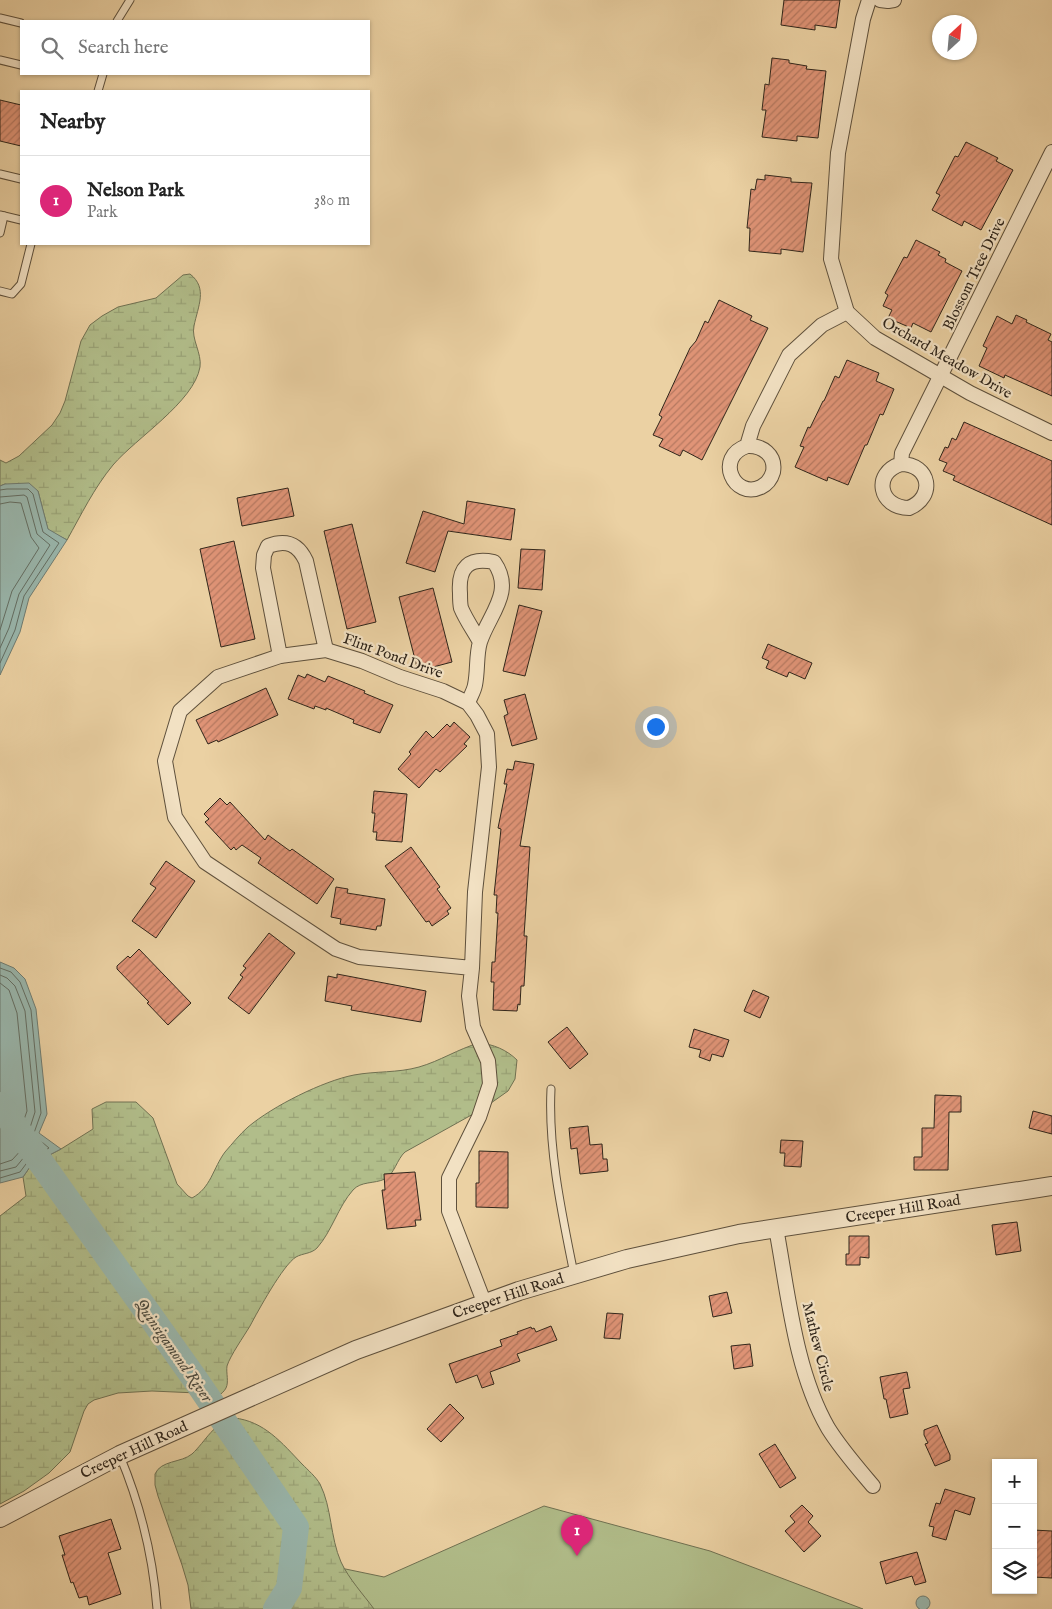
<!DOCTYPE html>
<html lang="en">
<head>
<meta charset="utf-8">
<style>
  :root { --surface:#fff; --page:#f2f2f2; --text:#222; --muted:#767676; --line:#e0e0e0; --accent:#db2777 }
  body { margin:0; font-family:"IM FELL English",serif; background:var(--page); color:var(--text) }
  .controls { position:absolute; right:15px; bottom:15px; display:grid; overflow:hidden; border-radius:0px; box-shadow:0 1px 4px #0004 }
  .controls button { width:45px; height:45px; display:grid; place-items:center; padding:0; border:0; border-bottom:1px solid var(--line); background:var(--surface); color:var(--text); font:25px sans-serif }
  .compass { position:absolute; left:932px; top:15px; width:45px; height:45px; border-radius:50%; background:var(--surface); box-shadow:0 1px 4px #0004; rotate:26deg }
  .you { position:absolute; left:655px; top:726px; width:18px; height:18px; margin:-12px; border:4px solid #fff; border-radius:50%; background:#1a73e8; box-shadow:0 0 0 8px #1a73e833 }
  .badge { display:grid; place-items:center; width:32px; height:32px; border-radius:50%; background:var(--accent); color:#fff; font-size:16px; font-weight:700 }
  .pin { position:absolute; translate:-50% -41px; filter:drop-shadow(0 1px 2px #0008) }
  .pin::after { content:''; position:absolute; top:26px; width:18px; height:15px; background:inherit; clip-path:polygon(0 0,100% 0,50% 100%) }
  .list { margin:0; padding:0; list-style:none }
  h2 { display:flex; justify-content:space-between; align-items:center; height:65px; margin:0; padding:0 20px; font-size:21px }
  h2 small { font-size:16px; font-weight:400; color:var(--muted) }
  .list li { display:grid; grid-template-columns:32px 1fr auto; gap:15px; align-items:center; box-sizing:border-box; height:90px; padding:0 20px; border-top:1px solid var(--line) }
  .list b { display:block; font-size:19px; white-space:nowrap }
  .list p { margin:0; font-size:16px; white-space:nowrap; color:var(--muted) }
  .list em { font-size:16px; font-style:normal; color:var(--muted) }
  .icon { flex:none; width:28px; height:28px; fill:none; stroke:currentColor; stroke-width:2; stroke-linecap:round; stroke-linejoin:round }
  .map { position:relative; flex:none; width:1052px; height:1609px; overflow:hidden }
  .search { position:absolute; background:var(--surface); box-shadow:0 1px 4px #0004; left:20px; top:20px; width:350px; height:55px; display:flex; align-items:center; gap:12px; box-sizing:border-box; padding:0 18px; border-radius:0px; color:var(--muted); font-size:19px }
  .panel { position:absolute; background:var(--surface); box-shadow:0 1px 4px #0004; left:20px; top:90px; width:350px; height:155px; border-radius:0px }
  .map>svg:first-child { display:block }
  .green { fill:#b1bd8a; stroke:#707152 }
  .wetland { fill:url(#wetland-marsh); stroke:#707152 }
  .water { fill:#99b6ac; stroke:#6f7c72 }
  .lines { fill:none; stroke-linecap:round; stroke-linejoin:round }
  .shore { stroke:#646e63; stroke-width:1 }
  .river { stroke:#99b6ac; stroke-width:26 }
  .building { fill:url(#building-hatch); stroke:#2f251a }
  .service-casing { stroke:#5e503c; stroke-width:9 }
  .minor-casing { stroke:#5e503c; stroke-width:16 }
  .tertiary-casing { stroke:#5e503c; stroke-width:20 }
  .service { stroke:#f2e1c3; stroke-width:7 }
  .minor { stroke:#f2e1c3; stroke-width:14 }
  .tertiary { stroke:#f2e1c3; stroke-width:18 }
  .labels { text-anchor:middle; dominant-baseline:central; stroke-width:4.5; stroke-linejoin:round; paint-order:stroke }
  .street-label { font-size:15px; fill:#2f251a; stroke:#f2e1c3 }
  .water-label { font-size:16px; font-style:italic; fill:#4a493e; stroke:#f2e1c3 }
</style>
</head>
<body>
<div class="map">
<svg width="1052" height="1609" viewBox="0 0 1052 1609">
  <defs>
    <pattern id="wetland-marsh" width="20" height="14" patternUnits="userSpaceOnUse" patternTransform="scale(1.25)"><rect width="20" height="14" fill="#b1bd8a"/><path d="M1 5h8M5 5V1M11 12h8M15 12V8" fill="none" stroke="#99a276"/></pattern>
    <pattern id="building-hatch" width="6" height="6" patternUnits="userSpaceOnUse" patternTransform="scale(1.25)"><rect width="6" height="6" fill="#e09477"/><path d="M-1 1l2-2M0 6l6-6M5 7l2-2" fill="none" stroke="#b67961"/></pattern>
  </defs>
  <rect width="100%" height="100%" fill="#ebd1a3"/>
  <filter id="stains"><feTurbulence type="fractalNoise" baseFrequency=".004" numOctaves="4"/><feColorMatrix values="0 0 0 0 .2 0 0 0 0 .09 0 0 0 0 .02 0 0 0 .5 -.17"/></filter>
  <radialGradient id="worn" r=".72"><stop offset=".6" stop-color="#630" stop-opacity="0"/><stop offset="1" stop-color="#630" stop-opacity=".3"/></radialGradient>
  <path class="green" d="M544,1506L710,1551L863,1609H286L307,1561L384,1577Z"/>
  <g class="wetland">
    <path d="M190,274C208,288 198,306 194,326C191,339 202,353 200,367C194,402 136,438 113,465C94,488 81,515 67,540L48,530L38,491L5,484L0,486V460L6,463L19,456L52,425L60,413L65,401L81,341L90,325L102,316L118,307L156,298L183,275Z"/>
    <path d="M479,1043C493,1044 507,1050 517,1060L515,1079L508,1091L484,1108L405,1152C397,1159 394,1175 385,1179C374,1184 361,1181 353,1190C338,1207 332,1231 317,1248C311,1254 303,1253 296,1257C283,1265 258,1311 250,1326C244,1336 230,1356 227,1366C226,1373 229,1382 226,1388C223,1394 214,1399 208,1401L197,1393L152,1391L118,1393L94,1400L88,1404L84,1411L70,1452L49,1473L24,1491L0,1504V1216L26,1196L23,1177L32,1164L61,1149L93,1129L92,1109L106,1102H136L153,1118L177,1184L188,1196L192,1198C211,1188 213,1168 225,1152C232,1144 240,1134 248,1127C273,1106 323,1081 354,1075C375,1071 398,1073 419,1067C440,1061 458,1049 479,1043Z"/>
    <path d="M234,1418C264,1421 282,1443 302,1464C308,1470 316,1477 320,1484C332,1508 330,1537 341,1562C349,1579 363,1594 374,1609H191L188,1585L182,1565L158,1496L155,1485V1474C161,1460 181,1463 192,1454C206,1441 214,1422 234,1418Z"/>
  </g>
  <g class="water">
    <path d="M29,483L38,491L48,529L67,540L29,598L20,632L0,675V486L5,484Z"/>
    <path d="M0,962L14,968L25,979L36,1009L47,1114L39,1133L61,1149L32,1164L23,1177L0,1183Z"/>
    <circle cx="923" cy="1603" r="7"/>
  </g>
  <g class="lines">
    <g class="shore">
      <path d="M0,490L7,489H28L33,494L43,532L59,543L24,596L15,630L0,663"/>
      <path d="M0,497L24,495L27,497L37,534L50,545L19,594L9,628L0,648"/>
      <path d="M0,504L10,502L21,503L31,537L39,548L12,591L0,630"/>
      <path d="M0,968L11,972L20,982L31,1010L41,1113L34,1133L36,1137L49,1148L29,1160L20,1172L0,1178"/>
      <path d="M0,975L7,978L15,986L25,1011L35,1112L28,1134L30,1139L38,1147L25,1156L16,1167L0,1171"/>
      <path d="M0,983L9,990L17,1013L27,1111L20,1131L24,1147L12,1160L0,1164"/>
    </g>
    <path class="river" d="M0,1105L195,1379L296,1527L289,1588L276,1609"/>
  </g>
  <g class="building">
    <path d="M784,0H840L836,28L815,25V30L781,25Z"/>
    <path d="M772,58L789,60V63L807,66L806,69L826,71L818,138L797,136V141L762,137L766,110H762L765,84L769,85Z"/>
    <path d="M0,100L21,105V146L0,141Z"/>
    <path d="M966,142L998,158L996,161L1013,170L981,230L964,221L962,226L932,210L940,195L936,193L955,156L958,157Z"/>
    <path d="M765,175L791,178V182L812,183L803,252L781,249V254L749,251L750,228H747L751,189L755,190L757,179L765,180Z"/>
    <path d="M916,240L940,252L938,255L946,259L945,262L962,271L931,332L913,323L911,328L888,318L892,310L883,306L888,295L885,293L904,257L907,258Z"/>
    <path d="M719,300L752,316L750,320L768,328L702,460L683,450L680,456L659,446L663,439L653,435L662,417L659,415L690,348L696,341L705,321L708,323Z"/>
    <path d="M1016,315L1027,320L1026,322L1051,334L1048,340L1052,342V396L1005,375L1004,378L979,366L987,348L983,346L997,316L1012,324Z"/>
    <path d="M847,360L879,373L876,381L894,389L883,415L880,414L867,445H865L848,485L828,477L827,481L795,467L804,447L800,446L808,427L810,428L823,401H824L835,376L839,378Z"/>
    <path d="M964,422L1052,461V525L953,480L955,476L943,471L947,463L939,460L945,447L948,448L952,438L956,440Z"/>
    <path d="M288,488L294,516L242,526L237,498Z"/>
    <path d="M467,501L515,509L511,540L448,531L435,572L406,563L423,511L464,524Z"/>
    <path d="M352,524L376,622L347,629L324,531Z"/>
    <path d="M234,541L255,639L221,647L200,549Z"/>
    <path d="M521,549L545,550L542,590L518,588Z"/>
    <path d="M433,588L452,662L418,671L399,597Z"/>
    <path d="M519,605L542,611L525,676L503,671Z"/>
    <path d="M768,644L812,663L805,679L789,672L787,677L766,668L769,661L762,658Z"/>
    <path d="M307,674L325,682L328,676L365,691L364,693L393,705L380,733L353,723L354,720L326,708V710L315,706L314,709L288,699L298,675L305,678Z"/>
    <path d="M266,688L278,715L218,742L217,740L208,744L196,720Z"/>
    <path d="M525,694L537,739L512,746L504,716L508,714L504,700Z"/>
    <path d="M454,722L470,737L464,744L467,746L440,772L436,769L419,788L398,769L411,754L409,752L426,731L433,738L447,724L450,727Z"/>
    <path d="M515,761L534,764L520,846L530,847L524,936H527L524,986H521L520,1005L518,1004L517,1011L493,1010L494,982H491L492,962H495L498,913H496L497,895H494L501,829L498,828L507,784H504L507,769L513,770Z"/>
    <path d="M374,791L407,794L402,842L376,840L377,832H373L375,813H372Z"/>
    <path d="M220,798L227,805L230,802L265,840L268,835L290,851L292,849L334,879L317,904L258,863L261,858L242,845L236,850L234,847L231,850L205,822L209,819L204,814Z"/>
    <path d="M411,847L440,887L437,889L451,908L447,911L449,914L432,926L429,921L426,922L385,866Z"/>
    <path d="M166,861L195,881L156,938L132,921L156,888L150,884Z"/>
    <path d="M336,887L348,889L347,893L385,899L381,926H377L376,930L340,924L341,919L331,917Z"/>
    <path d="M269,933L295,953L249,1014L228,998L243,977L240,975L246,968L243,966Z"/>
    <path d="M139,949L191,1003L168,1025L147,1003L149,1002L117,969V966L128,956L130,958Z"/>
    <path d="M337,974L426,991L421,1022L351,1010L352,1006L325,1001L328,976L337,978Z"/>
    <path d="M753,990L769,997L760,1018L744,1011Z"/>
    <path d="M567,1027L588,1054L570,1069L548,1042Z"/>
    <path d="M694,1029L729,1040L723,1057L712,1054L710,1061L699,1057L701,1050L689,1047Z"/>
    <path d="M935,1095L961,1096V1112H949L948,1170H914V1157H922V1128H934Z"/>
    <path d="M1033,1111L1052,1116V1134L1029,1128Z"/>
    <path d="M588,1126L590,1145L602,1144L603,1159H607L608,1171L580,1174L577,1148L571,1149L569,1128Z"/>
    <path d="M781,1140L803,1141L801,1167L784,1166L785,1153H780Z"/>
    <path d="M479,1151L508,1152V1208L476,1207V1183H479Z"/>
    <path d="M415,1172L421,1220H415L416,1226L387,1229L382,1190H385L384,1174Z"/>
    <path d="M1017,1222L1021,1251L996,1255L992,1225Z"/>
    <path d="M849,1236H869V1258L860,1257V1265H846V1254H849Z"/>
    <path d="M727,1292L732,1313L713,1317L709,1296Z"/>
    <path d="M607,1313L623,1314L620,1339L604,1338Z"/>
    <path d="M551,1326L557,1340L517,1354L520,1361L490,1372L494,1384L482,1388L477,1375L456,1383L449,1364L502,1346L500,1340L518,1334L517,1332L531,1327L532,1329L534,1328L536,1332Z"/>
    <path d="M750,1344L753,1366L734,1369L731,1346Z"/>
    <path d="M907,1372L910,1388L903,1389L908,1414L890,1418L886,1399H884L880,1377Z"/>
    <path d="M450,1404L464,1418L441,1442L427,1429Z"/>
    <path d="M937,1425L950,1455V1460L935,1466L925,1444L928,1443L924,1435V1430Z"/>
    <path d="M775,1444L796,1478L780,1488L759,1454Z"/>
    <path d="M945,1489L975,1498L970,1515L955,1510L946,1540L932,1536L934,1527L929,1526L936,1503L940,1504Z"/>
    <path d="M802,1505L813,1516L808,1522L821,1536L804,1552L785,1531L795,1522L790,1516Z"/>
    <path d="M111,1519L121,1549L108,1553L121,1594L89,1605L87,1596L79,1598L73,1582L71,1583L62,1555H65L59,1536Z"/>
    <path d="M1033,1530L1052,1531V1578L1033,1577Z"/>
    <path d="M917,1552L926,1582L915,1585L912,1576L886,1584L880,1562Z"/>
  </g>
  <g class="lines">
    <defs>
      <g id="service">
        <path d="M0,18L21,23"/>
        <path d="M117,21L130,0"/>
        <path d="M0,60L21,65"/>
        <path d="M98,91L103,74"/>
        <path d="M0,174L21,179"/>
        <path d="M0,215L21,220"/>
        <path d="M0,233L4,216"/>
        <path d="M0,291L12,294L21,284L31,244"/>
        <path d="M551,1089C548,1150 562,1214 574,1274"/>
        <path d="M120,1456C140,1504 153,1557 157,1609"/>
      </g>
      <g id="minor">
        <path d="M869,0L863,19L838,153L831,259L847,312L875,338L970,393L1052,433"/>
        <path d="M880,0L888,1L894,0"/>
        <path d="M747,446C762,445 776,455 773,472C771,479 767,484 761,487C734,500 714,457 747,446L753,426L789,355L822,325L847,312"/>
        <path d="M901,464C930,464 936,497 909,508C879,508 872,473 901,464L902,453L1052,152"/>
        <path d="M280,656L263,568L264,555L268,546C287,539 298,544 306,561L326,650"/>
        <path d="M468,703C470,697 474,691 475,685C478,671 476,655 480,642C489,614 515,592 494,562C469,557 458,567 460,593C460,598 460,604 461,608C466,620 474,631 480,642"/>
        <path d="M472,968L359,957L336,949L205,862L175,817L165,761L180,711L218,677L280,656L326,650L362,661L400,677L443,691L468,703L477,715L487,734L489,767L475,892L472,968L469,996L473,1027L488,1061L490,1084L479,1117L449,1178V1211L484,1302"/>
        <path d="M776,1228C788,1292 795,1371 828,1428C841,1449 857,1467 873,1486"/>
      </g>
      <path id="tertiary" d="M0,1518L120,1455L356,1350L519,1291L627,1259L739,1234L1052,1186"/>
    </defs>
    <use href="#service" class="service-casing"/>
    <use href="#minor" class="minor-casing"/>
    <use href="#tertiary" class="tertiary-casing"/>
    <use href="#service" class="service"/>
    <use href="#minor" class="minor"/>
    <use href="#tertiary" class="tertiary"/>
  </g>
  <g class="labels">
    <g class="street-label">
      <text transform="translate(974 274) rotate(-64)">Blossom Tree Drive</text>
      <text transform="translate(947 358) rotate(30)">Orchard Meadow Drive</text>
      <text transform="translate(393 656) rotate(20)">Flint Pond Drive</text>
      <text transform="translate(903 1209) rotate(-9)">Creeper Hill Road</text>
      <text transform="translate(508 1296) rotate(-18)">Creeper Hill Road</text>
      <text transform="translate(818 1347) rotate(76)">Mathew Circle</text>
      <text transform="translate(134 1450) rotate(-25)">Creeper Hill Road</text>
    </g>
    <g class="water-label">
      <text transform="translate(173 1351) rotate(55)">Quinsigamond River</text>
    </g>
  </g>
  <rect width="100%" height="100%" filter="url(#stains)"/>
  <rect width="100%" height="100%" fill="url(#worn)"/>
</svg>
<div class="controls">
<button>+</button>
<button>−</button>
<button><svg class="icon" aria-label="layers" viewBox="0 0 24 24"><path d="M12 4l9 5-9 5-9-5zM3 14l9 5 9-5"/></svg></button>
</div>
<svg class="compass" viewBox="-18 -18 36 36"><path d="M0-13l5 13h-10z" fill="#e53935"/><path d="M0 13l5-13h-10z" fill="#767676"/></svg>
<div class="you"></div>
<div class="pin badge" style="left:577px;top:1556px">1</div>
<div class="search"><svg class="icon" aria-label="search" viewBox="0 0 24 24"><circle cx="10" cy="10" r="6"/><path d="M15 15l6 6"/></svg>Search here</div>
<section class="panel">
<h2>Nearby<small></small></h2>
<ul class="list">
<li><span class="badge">1</span><div><b>Nelson Park</b><p>Park</p></div><em>380 m</em></li>
</ul>
</section>
</div>
</body>
</html>
